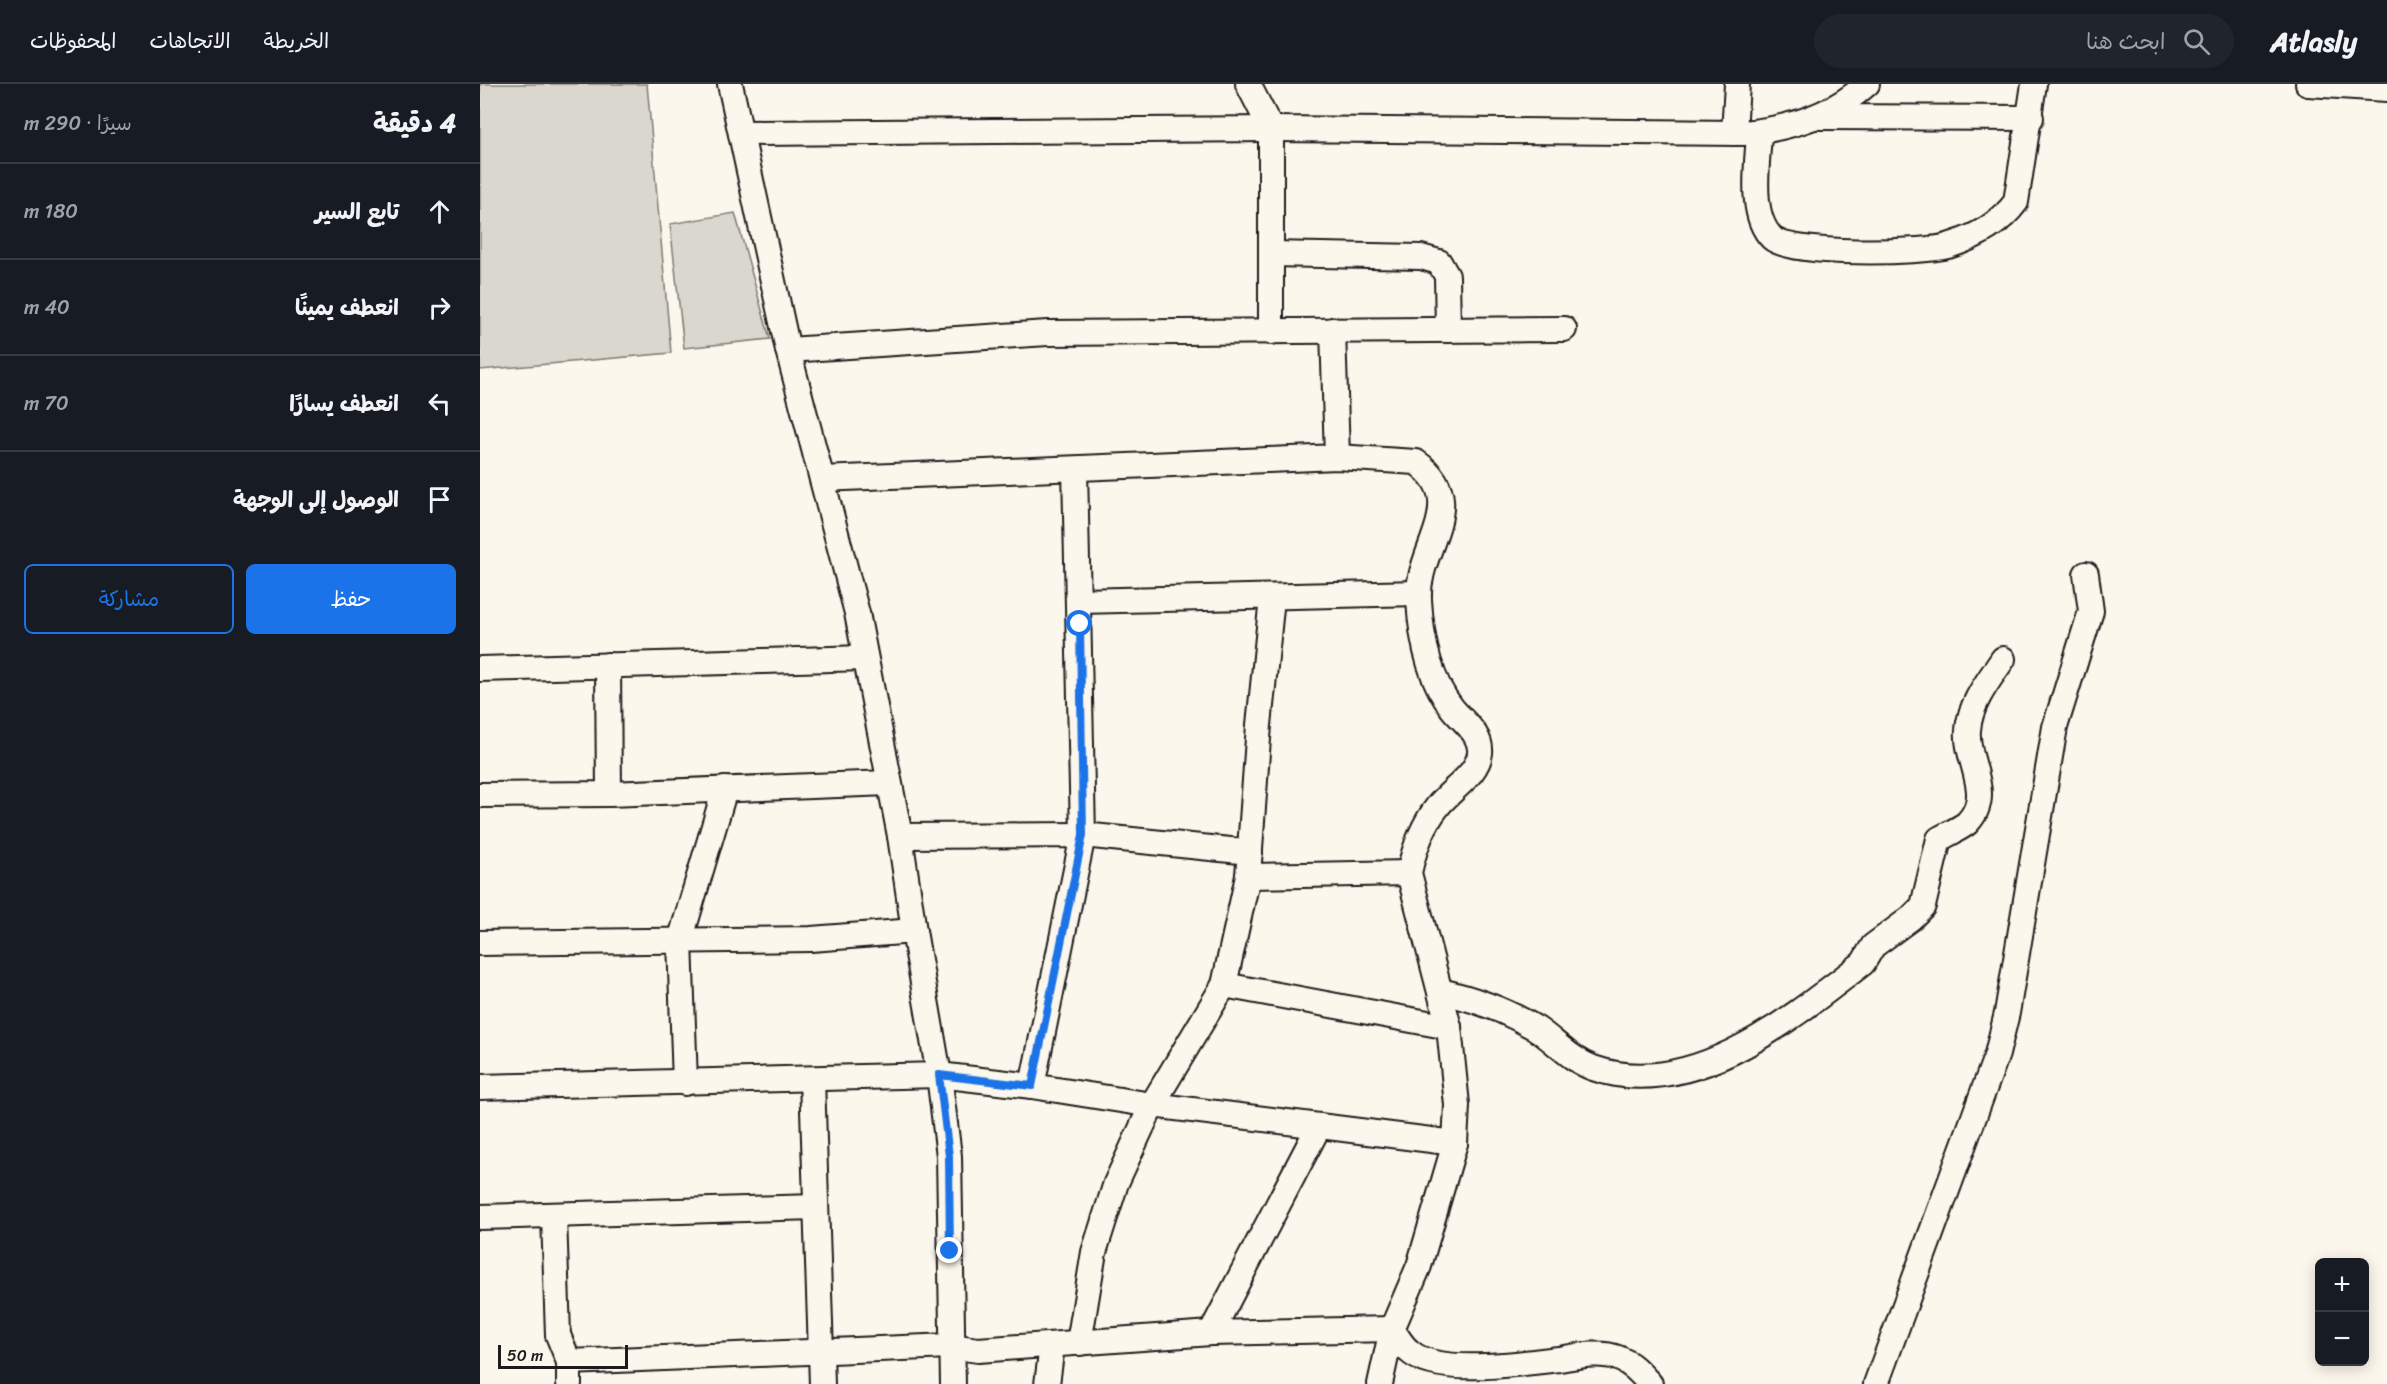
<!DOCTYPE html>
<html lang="ar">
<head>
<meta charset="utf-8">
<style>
  :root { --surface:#171b24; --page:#20242c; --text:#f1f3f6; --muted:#9ea1a6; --line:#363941; --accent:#1a73e8 }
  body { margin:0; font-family:Sriracha,"Playpen Sans Arabic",sans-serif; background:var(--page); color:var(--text); direction:rtl }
  .controls { position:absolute; right:18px; bottom:18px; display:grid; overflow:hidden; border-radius:9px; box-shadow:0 3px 15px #0003 }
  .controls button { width:54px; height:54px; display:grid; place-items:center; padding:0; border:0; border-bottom:2px solid var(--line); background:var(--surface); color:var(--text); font:30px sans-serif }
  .scale { position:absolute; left:18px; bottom:15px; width:130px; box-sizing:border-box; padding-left:6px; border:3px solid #1c1c1c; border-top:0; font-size:16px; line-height:21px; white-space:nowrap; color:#1c1c1c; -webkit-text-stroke:4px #fbf7ec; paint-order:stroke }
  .stop { position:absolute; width:18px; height:18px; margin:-14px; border:4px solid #1a73e8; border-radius:50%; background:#fff }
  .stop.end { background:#1a73e8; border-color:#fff; box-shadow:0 2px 6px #0008 }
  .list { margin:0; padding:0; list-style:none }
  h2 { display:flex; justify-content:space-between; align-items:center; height:78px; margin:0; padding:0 24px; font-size:26px }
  h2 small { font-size:20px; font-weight:400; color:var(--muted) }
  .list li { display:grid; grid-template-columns:39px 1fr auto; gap:18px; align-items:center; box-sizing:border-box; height:96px; padding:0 24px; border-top:2px solid var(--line) }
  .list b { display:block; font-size:22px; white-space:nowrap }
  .list em { font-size:20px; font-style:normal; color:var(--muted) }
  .actions { display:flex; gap:12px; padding:18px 24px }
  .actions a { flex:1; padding:14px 0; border:2px solid var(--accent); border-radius:9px; text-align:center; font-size:21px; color:var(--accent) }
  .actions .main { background:var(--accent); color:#fff }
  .icon { flex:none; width:33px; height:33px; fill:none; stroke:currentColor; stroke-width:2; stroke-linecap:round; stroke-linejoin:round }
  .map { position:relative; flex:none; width:1907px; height:1300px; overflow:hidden; direction:ltr }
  header { display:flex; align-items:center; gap:36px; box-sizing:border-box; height:84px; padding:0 30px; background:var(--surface); border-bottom:2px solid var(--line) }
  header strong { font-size:28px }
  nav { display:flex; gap:33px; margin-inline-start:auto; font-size:21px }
  .search { width:420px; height:54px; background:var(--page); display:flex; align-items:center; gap:15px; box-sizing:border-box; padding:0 21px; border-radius:33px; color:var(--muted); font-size:22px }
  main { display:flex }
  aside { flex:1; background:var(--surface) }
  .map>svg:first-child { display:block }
  .green { fill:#dad7ce; stroke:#7b7a75; stroke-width:1.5 }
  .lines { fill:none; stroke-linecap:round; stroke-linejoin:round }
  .minor-casing { stroke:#1c1c1c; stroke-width:28 }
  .minor { stroke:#fbf7ec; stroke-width:24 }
  .route { stroke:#1a73e8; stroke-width:8 }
</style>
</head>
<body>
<header>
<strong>Atlasly</strong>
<div class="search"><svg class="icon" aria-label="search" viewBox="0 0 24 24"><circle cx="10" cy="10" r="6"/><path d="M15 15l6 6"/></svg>ابحث هنا</div>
<nav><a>الخريطة</a><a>الاتجاهات</a><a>المحفوظات</a></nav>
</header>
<main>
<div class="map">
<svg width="1907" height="1300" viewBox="0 0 1907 1300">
  <rect width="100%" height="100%" fill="#fbf7ec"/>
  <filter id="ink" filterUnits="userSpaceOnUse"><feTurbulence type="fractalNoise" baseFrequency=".0167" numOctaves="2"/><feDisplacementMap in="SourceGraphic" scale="12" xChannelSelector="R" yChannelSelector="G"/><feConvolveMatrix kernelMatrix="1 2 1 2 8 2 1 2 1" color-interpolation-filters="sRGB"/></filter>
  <g filter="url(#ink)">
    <g class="green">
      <path d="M0,0H167L191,269L0,286Z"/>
      <path d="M255,129L290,255L204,264L190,140Z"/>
    </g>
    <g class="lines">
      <defs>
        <g id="minor">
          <path d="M250,0L308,266L377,529L420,752L434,847L459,991L469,1072L473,1300"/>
          <path d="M768,0L791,45V248"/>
          <path d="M1828,0L1907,5"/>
          <path d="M1340,33L1551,34"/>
          <path d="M1279,48C1278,78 1268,130 1292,154C1311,172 1441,169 1468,162C1494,154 1520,140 1536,118L1554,0"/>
          <path d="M261,49L791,45L1263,49C1309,45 1352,32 1387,0"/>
          <path d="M1254,49L1257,0"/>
          <path d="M791,170L941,173L959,178L967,192L968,246"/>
          <path d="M853,246L857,373"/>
          <path d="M308,266L568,249L1084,245"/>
          <path d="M342,395L857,373L936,378C993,417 935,466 939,516C941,552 949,595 972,624C982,637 1002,650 1000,669C998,690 970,706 958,722C943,741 934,765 929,789L969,943L977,1021L975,1059L939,1182L912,1245L900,1300"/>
          <path d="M599,517L939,509"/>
          <path d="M128,581L129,710"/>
          <path d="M0,585L385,574"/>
          <path d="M0,711L129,710L409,699"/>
          <path d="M420,752L603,751L770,768"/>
          <path d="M768,792L929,789"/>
          <path d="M0,859L331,855L434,847"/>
          <path d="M744,901L969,943"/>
          <path d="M960,907C995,915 1026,926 1057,945C1076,958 1091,976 1113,984C1210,1018 1311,935 1383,879L1393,862L1431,834L1443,822L1459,755C1467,750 1480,745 1487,739C1515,711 1485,677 1488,646C1490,619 1509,596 1523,575"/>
          <path d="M332,995L342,1300"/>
          <path d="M205,999L200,857L245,705"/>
          <path d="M552,1002L603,751L595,385"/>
          <path d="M0,1003L459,991L552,1002L672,1021L975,1059"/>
          <path d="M74,1132L78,1251L89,1278V1300"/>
          <path d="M0,1133L336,1123"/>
          <path d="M912,1245C917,1252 922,1262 929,1267C956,1293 1043,1279 1079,1275C1098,1272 1120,1267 1138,1274C1153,1280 1160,1289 1170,1300"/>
          <path d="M731,1249L839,1042"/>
          <path d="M599,1259L614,1168L636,1099L672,1021L744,901L768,792L779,641L792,514"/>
          <path d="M89,1278L470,1262L498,1266L731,1249L912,1245"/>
          <path d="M567,1300L572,1262"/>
          <path d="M1396,1300L1517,970L1527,929L1575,643L1611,527L1606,490"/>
        </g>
      </defs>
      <use href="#minor" class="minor-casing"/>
      <use href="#minor" class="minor"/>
    </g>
  </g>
  <g class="lines" filter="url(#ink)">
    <path class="route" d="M470,1167L469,1072L459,991L552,1002L603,751L600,540"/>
  </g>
</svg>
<div class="controls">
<button>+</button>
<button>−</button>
</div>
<div class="scale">50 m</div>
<div class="stop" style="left:600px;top:540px"></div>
<div class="stop end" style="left:470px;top:1167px"></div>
</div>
<aside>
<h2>4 دقيقة<small>سيرًا · 290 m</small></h2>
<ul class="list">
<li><svg class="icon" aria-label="ahead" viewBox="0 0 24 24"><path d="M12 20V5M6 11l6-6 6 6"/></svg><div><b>تابع السير</b></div><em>180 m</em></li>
<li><svg class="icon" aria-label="right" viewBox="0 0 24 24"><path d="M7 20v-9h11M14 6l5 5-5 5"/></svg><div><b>انعطف يمينًا</b></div><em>40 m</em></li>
<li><svg class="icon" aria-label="left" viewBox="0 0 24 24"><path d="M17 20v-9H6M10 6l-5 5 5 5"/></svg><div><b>انعطف يسارًا</b></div><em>70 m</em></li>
<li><svg class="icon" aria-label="arrive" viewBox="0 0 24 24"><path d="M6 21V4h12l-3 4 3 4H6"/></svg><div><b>الوصول إلى الوجهة</b></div></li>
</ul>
<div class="actions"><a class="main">حفظ</a><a>مشاركة</a></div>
</aside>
</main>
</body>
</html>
